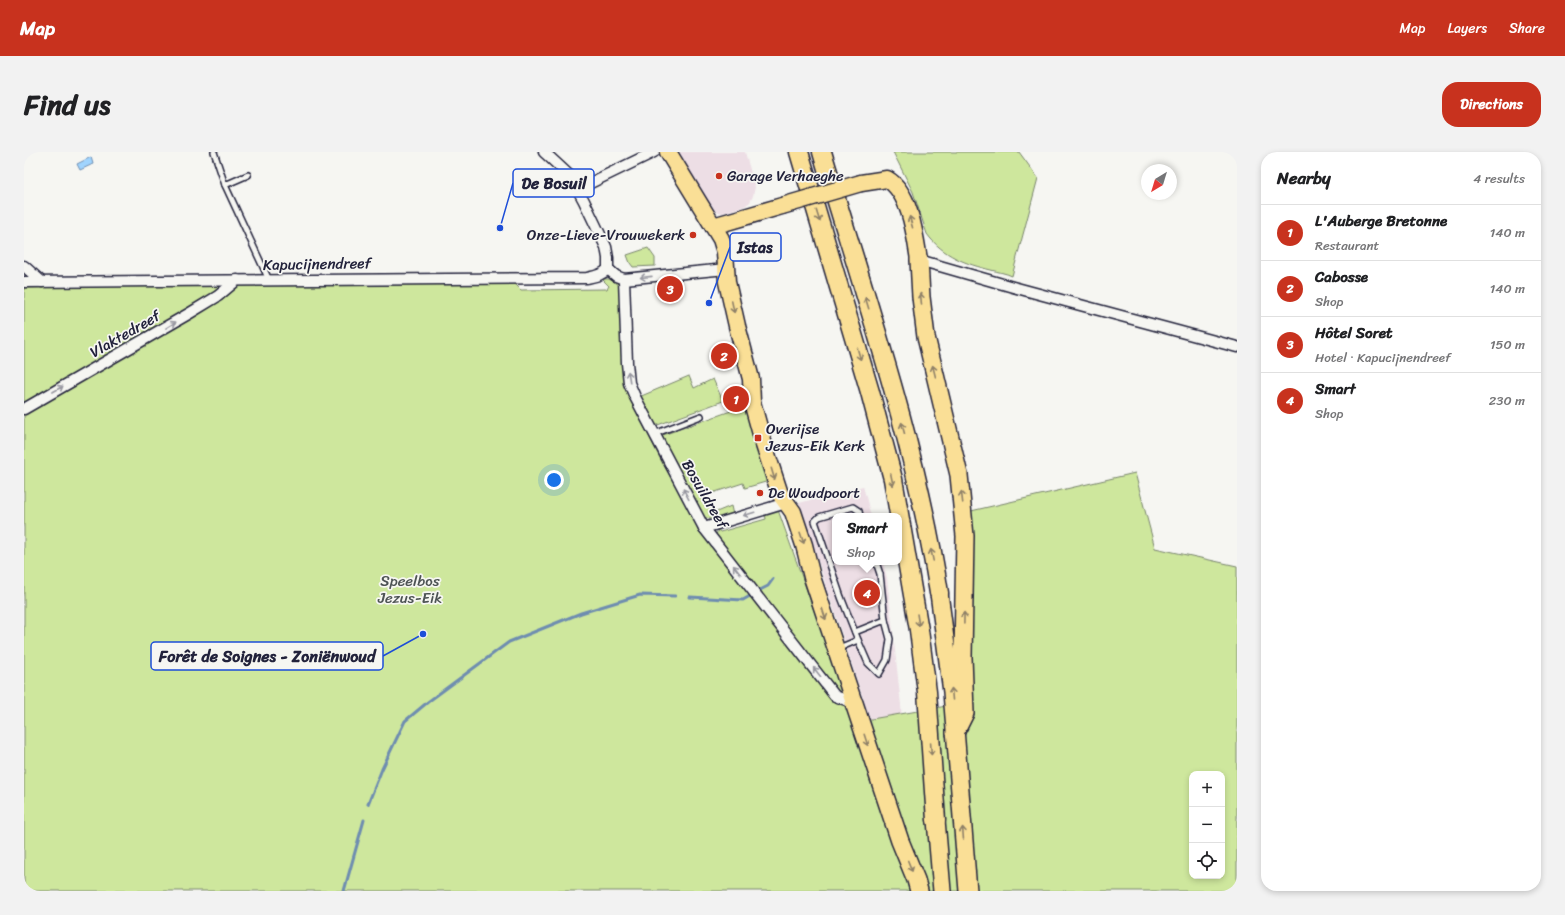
<!DOCTYPE html>
<html lang="en">
<head>
<meta charset="utf-8">
<style>
  :root { --surface:#fff; --page:#f2f2f2; --text:#202124; --muted:#757577; --line:#e0e0e0; --accent:#c8321e }
  body { margin:0; font-family:Sriracha,sans-serif; background:var(--page); color:var(--text) }
  .controls { position:absolute; right:12px; bottom:12px; display:grid; overflow:hidden; border-radius:8px; box-shadow:0 2px 6px #0003 }
  .controls button { width:36px; height:36px; display:grid; place-items:center; padding:0; border:0; border-bottom:1px solid var(--line); background:var(--surface); color:var(--text); font:20px sans-serif }
  .compass { position:absolute; left:1117px; top:12px; width:36px; height:36px; border-radius:50%; background:var(--surface); box-shadow:0 2px 6px #0003; rotate:218deg }
  .you { position:absolute; left:530px; top:328px; width:14px; height:14px; margin:-10px; border:3px solid #fff; border-radius:50%; background:#1a73e8; box-shadow:0 0 0 6px #1a73e833 }
  .badge { display:grid; place-items:center; width:26px; height:26px; border-radius:50%; background:var(--accent); color:#fff; font-size:13px; font-weight:700 }
  .pin { position:absolute; translate:-50% -50%; border:2px solid #fff; box-shadow:0 1px 4px #0006 }
  .popup { position:absolute; left:808px; top:361px; width:70px; height:52px; box-sizing:border-box; display:grid; place-content:center; border-radius:8px; background:var(--surface); filter:drop-shadow(0 1px 3px #0005); font-size:13px; white-space:nowrap; color:var(--muted) }
  .popup b { font-size:15px; color:var(--text) }
  .popup::after { content:''; position:absolute; left:50%; top:100%; margin-left:-8px; border:8px solid transparent; border-top-color:var(--surface) }
  .list { margin:0; padding:0; list-style:none }
  h2 { display:flex; justify-content:space-between; align-items:center; height:52px; margin:0; padding:0 16px; font-size:17px }
  h2 small { font-size:13px; font-weight:400; color:var(--muted) }
  .list li { display:grid; grid-template-columns:26px 1fr auto; gap:12px; align-items:center; box-sizing:border-box; height:56px; padding:0 16px; border-top:1px solid var(--line) }
  .list b { display:block; font-size:15px; white-space:nowrap }
  .list p { margin:0; font-size:13px; white-space:nowrap; color:var(--muted) }
  .list em { font-size:13px; font-style:normal; color:var(--muted) }
  .icon { flex:none; width:22px; height:22px; fill:none; stroke:currentColor; stroke-width:2; stroke-linecap:round; stroke-linejoin:round }
  .map { position:relative; flex:none; width:1213px; height:739px; overflow:hidden; border-radius:16px }
  header { display:flex; align-items:center; gap:24px; box-sizing:border-box; height:56px; padding:0 20px; background:var(--accent); color:#fff }
  header strong { font-size:19px }
  nav { display:flex; gap:22px; margin-inline-start:auto; font-size:14px }
  .intro { display:flex; align-items:center; justify-content:space-between; box-sizing:border-box; height:96px; padding:0 24px }
  h1 { margin:0; font-size:28px }
  .button { padding:10px 18px; border-radius:16px; background:var(--accent); color:#fff; font-size:14px; font-weight:700 }
  main { display:flex; gap:24px; padding:0 24px }
  aside { flex:1; background:var(--surface); border-radius:16px; box-shadow:0 2px 6px #0003 }
  .map>svg:first-child { display:block }
  .built { fill:#eddee5 }
  .green { fill:#cee79d; stroke:#78846c; fill-rule:evenodd }
  .water { fill:#a0d4fe; stroke:#6e8db0 }
  .lines { fill:none; stroke-linecap:round; stroke-linejoin:round }
  .stream { stroke:#6e8db0; stroke-width:3 }
  .service-casing { stroke:#22223b; stroke-width:8 }
  .minor-casing { stroke:#22223b; stroke-width:13 }
  .primary-casing { stroke:#22223b; stroke-width:19 }
  .trunk-casing { stroke:#22223b; stroke-width:20 }
  .motorway-casing { stroke:#22223b; stroke-width:21 }
  .service { stroke:#f6f6f2; stroke-width:5 }
  .minor { stroke:#f6f6f2; stroke-width:10 }
  .primary { stroke:#fadf96; stroke-width:16 }
  .trunk { stroke:#fadf96; stroke-width:17 }
  .motorway { stroke:#fadf96; stroke-width:18 }
  .primary-bridge-casing { stroke:#22223b; stroke-width:19; stroke-linecap:butt }
  .primary-bridge { stroke:#fadf96; stroke-width:16 }
  .oneway { stroke:#8e8068 }
  .oneway2 { stroke:#9797a0 }
  .poi-dot { fill:#c8321e; stroke:#f6f6f2; stroke-width:1.5 }
  .labels { text-anchor:middle; dominant-baseline:central; stroke-width:3.5; stroke-linejoin:round; paint-order:stroke }
  .poi-label { font-size:15px; fill:#22223b; stroke:#f6f6f2; text-anchor:start }
  .street-label { font-size:15px; fill:#22223b; stroke:#f6f6f2 }
  .park-label { font-size:15px; fill:#4d5354; stroke:#f6f6f2 }
  .leader { fill:none; stroke:#1d4ed8; stroke-width:1.5 }
  .callout-dot { fill:#1d4ed8; stroke:#f6f6f2; stroke-width:1.5 }
  .callout { fill:#f6f6f2; stroke:#1d4ed8; stroke-width:1.5 }
  .callout-label { font-size:16px; text-anchor:middle; font-weight:bold; fill:#22223b }
</style>
</head>
<body>
<header>
<strong>Map</strong>
<nav><a>Map</a><a>Layers</a><a>Share</a></nav>
</header>
<div class="intro"><h1>Find us</h1><a class="button">Directions</a></div>
<main>
<div class="map">
<svg width="1213" height="739" viewBox="0 0 1213 739">
  <rect width="100%" height="100%" fill="#f6f6f2"/>
  <filter id="ink" filterUnits="userSpaceOnUse"><feTurbulence type="fractalNoise" baseFrequency=".025" numOctaves="2"/><feDisplacementMap in="SourceGraphic" scale="8" xChannelSelector="R" yChannelSelector="G"/><feConvolveMatrix kernelMatrix="1 2 1 2 8 2 1 2 1" color-interpolation-filters="sRGB"/></filter>
  <g filter="url(#ink)">
    <g class="built">
      <path d="M655,0H721L731,35L729,44L726,50L721,54L699,61L693,60L688,57Z"/>
      <path d="M839,334L847,364H811V410H859L863,426L877,553L884,665L842,556L775,351Z"/>
    </g>
    <g class="green">
      <path d="M869,0H995L1014,26L988,124C982,121 974,120 967,118C942,112 919,104 903,82L889,40Z"/>
      <path d="M624,96L631,106V114L609,115L606,111L603,103Z"/>
      <path d="M578,127H585L598,134L600,235L639,312L674,373L689,392L696,389L692,383L694,377L696,380L742,367L741,361L754,358L830,570L946,550L947,359L1111,321L1131,396L1213,414V739H0V136L190,132L489,130L497,138L583,137L585,134ZM1168,622H1198V724H1168Z"/>
      <path d="M665,224L670,236L689,227L699,249L631,274L615,245Z"/>
      <path d="M721,254L745,329L721,336L719,331L682,343L690,361L707,354L709,363L689,368L680,365L636,284Z"/>
    </g>
    <path class="water" d="M67,5L69,12L56,18L53,12Z"/>
    <g class="lines">
      <g class="stream">
        <path d="M736,438L744,434L749,427"/>
        <path d="M666,445L719,448L726,444"/>
        <path d="M344,652L358,617L381,569L405,549L485,490L557,461L616,443L651,444"/>
        <path d="M320,739L340,668"/>
      </g>
      <defs>
        <g id="service">
          <path d="M190,0L201,33L245,128"/>
          <path d="M201,33L224,23"/>
          <path d="M630,282L677,264"/>
          <path d="M831,480L861,468"/>
          <path d="M834,488L817,445L791,369L795,365L829,355L835,359L836,364"/>
          <path d="M815,496L834,488L844,511L855,522L863,508L866,487L861,468L856,422L852,410"/>
        </g>
        <g id="minor">
          <path d="M520,0L547,25L560,49L582,95L584,106V117"/>
          <path d="M554,37L630,0"/>
          <path d="M895,108L989,135L1213,195"/>
          <path d="M0,114L18,130"/>
          <path d="M584,117L592,124L600,127L702,117"/>
          <path d="M600,127L603,211L605,231L611,245L680,376L811,544L830,551"/>
          <path d="M0,130L563,126C572,124 578,123 584,117"/>
          <path d="M0,257L166,161L194,144L213,128"/>
          <path d="M680,376L762,351"/>
        </g>
        <g id="primary">
          <path d="M644,0L697,87L701,100L703,130L713,174L727,227L728,250L740,293L756,342L769,360L780,393L788,425L830,551"/>
          <path d="M837,31L863,27C886,40 891,83 895,108"/>
          <path d="M689,74L758,54"/>
        </g>
        <g id="trunk">
          <path d="M895,108L897,145L902,185L935,323L941,384L939,505L941,561L931,581"/>
          <path d="M915,441L928,540L944,739"/>
          <path d="M830,551L876,689L892,728L895,739"/>
          <path d="M912,668L918,739"/>
        </g>
        <g id="motorway">
          <path d="M775,0L846,240L869,327L895,478L903,540L912,668"/>
          <path d="M798,0C841,145 892,291 915,441"/>
        </g>
      </defs>
      <use href="#service" class="service-casing"/>
      <use href="#minor" class="minor-casing"/>
      <use href="#primary" class="primary-casing"/>
      <use href="#trunk" class="trunk-casing"/>
      <use href="#motorway" class="motorway-casing"/>
      <use href="#service" class="service"/>
      <use href="#minor" class="minor"/>
      <use href="#primary" class="primary"/>
      <use href="#trunk" class="trunk"/>
      <use href="#motorway" class="motorway"/>
      <defs>
        <path id="primary-bridge" d="M758,54L837,31"/>
      </defs>
      <use href="#primary-bridge" class="primary-bridge-casing"/>
      <use href="#primary-bridge" class="primary-bridge"/>
    </g>
    <defs><path id="oneway-shaft" d="M-6 0H5M1.5-3L5.5 0L1.5 3" fill="none" stroke-width="1.6" stroke-linecap="round" stroke-linejoin="round"/></defs>
    <g class="oneway">
      <use href="#oneway-shaft" transform="translate(794 64) rotate(73)"/>
      <use href="#oneway-shaft" transform="translate(887 70) rotate(-105)"/>
      <use href="#oneway-shaft" transform="translate(897 147) rotate(-95)"/>
      <use href="#oneway-shaft" transform="translate(843 151) rotate(-107)"/>
      <use href="#oneway-shaft" transform="translate(709 155) rotate(78)"/>
      <use href="#oneway-shaft" transform="translate(835 202) rotate(74)"/>
      <use href="#oneway-shaft" transform="translate(910 219) rotate(-104)"/>
      <use href="#oneway-shaft" transform="translate(879 276) rotate(-105)"/>
      <use href="#oneway-shaft" transform="translate(749 322) rotate(73)"/>
      <use href="#oneway-shaft" transform="translate(868 328) rotate(78)"/>
      <use href="#oneway-shaft" transform="translate(938 345) rotate(-97)"/>
      <use href="#oneway-shaft" transform="translate(778 386) rotate(71)"/>
      <use href="#oneway-shaft" transform="translate(908 403) rotate(-102)"/>
      <use href="#oneway-shaft" transform="translate(800 462) rotate(72)"/>
      <use href="#oneway-shaft" transform="translate(940 466) rotate(-89)"/>
      <use href="#oneway-shaft" transform="translate(894 468) rotate(81)"/>
      <use href="#oneway-shaft" transform="translate(928 542) rotate(-95)"/>
      <use href="#oneway-shaft" transform="translate(842 588) rotate(72)"/>
      <use href="#oneway-shaft" transform="translate(907 597) rotate(86)"/>
      <use href="#oneway-shaft" transform="translate(939 681) rotate(-94)"/>
      <use href="#oneway-shaft" transform="translate(886 714) rotate(68)"/>
    </g>
    <g class="oneway2">
      <use href="#oneway-shaft" transform="translate(622 125) rotate(174)"/>
      <use href="#oneway-shaft" transform="translate(147 173) rotate(-31)"/>
      <use href="#oneway-shaft" transform="translate(605 225) rotate(-99)"/>
      <use href="#oneway-shaft" transform="translate(34 237) rotate(-30)"/>
      <use href="#oneway-shaft" transform="translate(662 342) rotate(-118)"/>
      <use href="#oneway-shaft" transform="translate(725 362) rotate(163)"/>
      <use href="#oneway-shaft" transform="translate(713 418) rotate(-128)"/>
      <use href="#oneway-shaft" transform="translate(793 520) rotate(-128)"/>
    </g>
  </g>
  <g class="poi-dot">
    <circle cx="695" cy="24" r="4"/>
    <circle cx="669" cy="83" r="4"/>
    <rect x="730" y="282" width="8" height="8" rx="2"/>
    <circle cx="736" cy="341" r="4"/>
  </g>
  <g class="labels">
    <g class="poi-label">
      <text x="703" y="24">Garage Verhaeghe</text>
      <text x="661" y="83" text-anchor="end">Onze-Lieve-Vrouwekerk</text>
      <text x="742" y="277">Overijse<tspan x="742" dy="17">Jezus-Eik Kerk</tspan></text>
      <text x="744" y="341">De Woudpoort</text>
    </g>
    <g class="street-label">
      <text transform="translate(293 112) rotate(-1)">Kapucijnendreef</text>
      <text transform="translate(101 182) rotate(-30)">Vlaktedreef</text>
      <text transform="translate(681 342) rotate(60)">Bosuildreef</text>
    </g>
    <g class="park-label">
      <text x="386" y="429">Speelbos<tspan x="386" dy="17">Jezus-Eik</tspan></text>
    </g>
  </g>
  <path class="leader" d="M476 76L489 31M685 151L706 95M399 482L359 504"/>
  <g class="callout-dot">
    <circle cx="476" cy="76" r="4"/>
    <circle cx="685" cy="151" r="4"/>
    <circle cx="399" cy="482" r="4"/>
  </g>
  <g class="callout">
    <rect x="489" y="17" width="81" height="28" rx="4"/>
    <rect x="706" y="81" width="51" height="28" rx="4"/>
    <rect x="127" y="490" width="232" height="28" rx="4"/>
  </g>
  <g class="callout-label">
    <text x="530" y="37">De Bosuil</text>
    <text x="731" y="101">Istas</text>
    <text x="243" y="510">Forêt de Soignes - Zoniënwoud</text>
  </g>
</svg>
<div class="controls">
<button>+</button>
<button>−</button>
<button><svg class="icon" aria-label="locate" viewBox="0 0 24 24"><circle cx="12" cy="12" r="6"/><path d="M12 2v4M12 18v4M2 12h4M18 12h4"/></svg></button>
</div>
<svg class="compass" viewBox="-18 -18 36 36"><path d="M0-13l5 13h-10z" fill="#e53935"/><path d="M0 13l5-13h-10z" fill="#757577"/></svg>
<div class="you"></div>
<div class="pin badge" style="left:712px;top:247px">1</div>
<div class="pin badge" style="left:700px;top:204px">2</div>
<div class="pin badge" style="left:646px;top:137px">3</div>
<div class="pin badge" style="left:843px;top:441px">4</div>
<div class="popup"><b>Smart</b>Shop</div>
</div>
<aside>
<h2>Nearby<small>4 results</small></h2>
<ul class="list">
<li><span class="badge">1</span><div><b>L'Auberge Bretonne</b><p>Restaurant</p></div><em>140 m</em></li>
<li><span class="badge">2</span><div><b>Cabosse</b><p>Shop</p></div><em>140 m</em></li>
<li><span class="badge">3</span><div><b>Hôtel Soret</b><p>Hotel · Kapucijnendreef</p></div><em>150 m</em></li>
<li><span class="badge">4</span><div><b>Smart</b><p>Shop</p></div><em>230 m</em></li>
</ul>
</aside>
</main>
</body>
</html>
